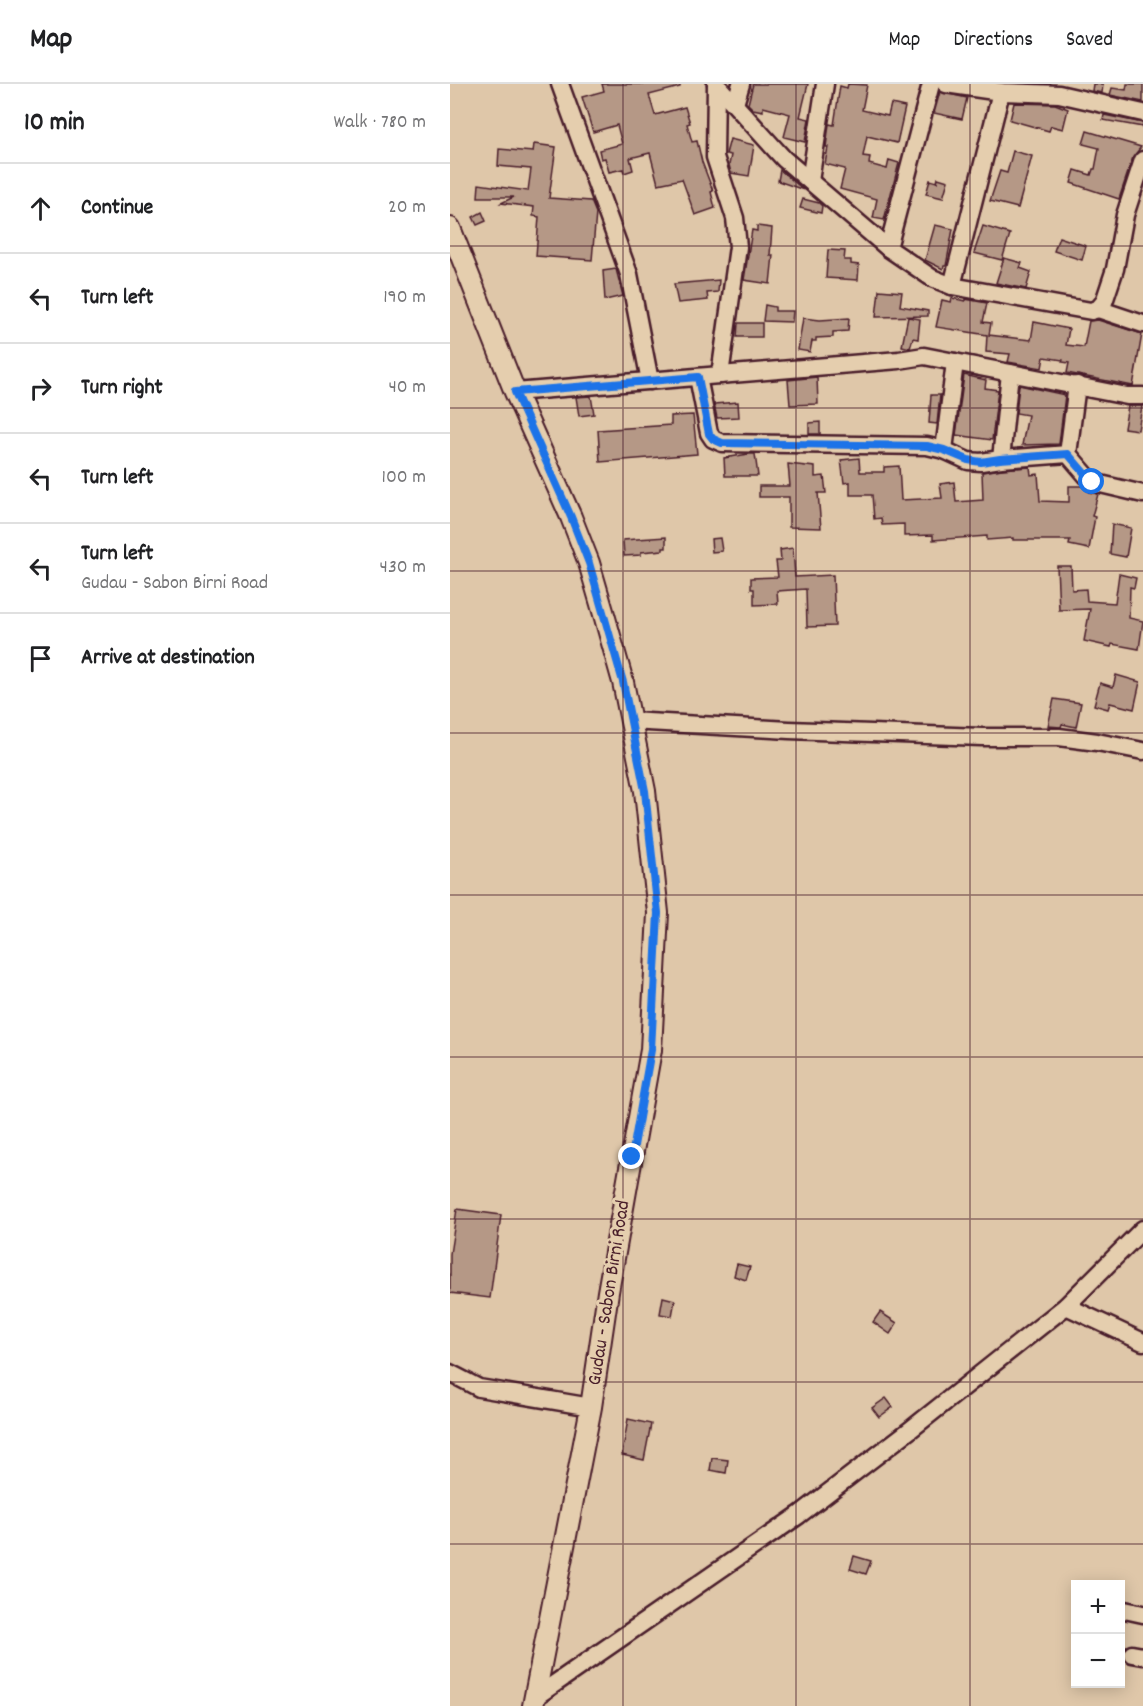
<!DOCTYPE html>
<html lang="en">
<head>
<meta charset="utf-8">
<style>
  :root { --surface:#fff; --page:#f6f6f6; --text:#202124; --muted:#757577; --line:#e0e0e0 }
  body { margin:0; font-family:Dekko,sans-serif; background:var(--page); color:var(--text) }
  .controls { position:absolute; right:18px; bottom:18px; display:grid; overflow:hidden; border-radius:0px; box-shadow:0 3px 15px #0003 }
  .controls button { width:54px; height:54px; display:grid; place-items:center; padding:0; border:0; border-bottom:2px solid var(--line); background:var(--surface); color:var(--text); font:30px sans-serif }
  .stop { position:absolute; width:18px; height:18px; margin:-14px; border:4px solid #1a73e8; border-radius:50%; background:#fff }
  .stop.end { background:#1a73e8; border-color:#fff; box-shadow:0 2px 6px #0008 }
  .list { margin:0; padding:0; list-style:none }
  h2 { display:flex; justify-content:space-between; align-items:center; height:78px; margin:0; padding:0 24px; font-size:26px }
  h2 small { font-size:20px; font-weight:400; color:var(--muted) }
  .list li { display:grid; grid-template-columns:39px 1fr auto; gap:18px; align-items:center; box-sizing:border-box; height:90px; padding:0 24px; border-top:2px solid var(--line) }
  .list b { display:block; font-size:22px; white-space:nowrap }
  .list p { margin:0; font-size:20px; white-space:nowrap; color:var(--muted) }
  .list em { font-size:20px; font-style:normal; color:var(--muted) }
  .icon { flex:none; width:33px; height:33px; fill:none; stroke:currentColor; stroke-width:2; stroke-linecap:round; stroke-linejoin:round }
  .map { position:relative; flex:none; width:693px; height:1622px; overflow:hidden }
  header { display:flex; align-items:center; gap:36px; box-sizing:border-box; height:84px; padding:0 30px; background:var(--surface); border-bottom:2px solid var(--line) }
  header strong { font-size:28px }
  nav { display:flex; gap:33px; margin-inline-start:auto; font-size:21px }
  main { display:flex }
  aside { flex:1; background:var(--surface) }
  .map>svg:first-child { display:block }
  .building { fill:#b59886; stroke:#4a1f2b; stroke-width:1.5 }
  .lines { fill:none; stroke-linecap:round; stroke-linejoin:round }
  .minor-casing { stroke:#4a1f2b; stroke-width:21 }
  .major-casing { stroke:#4a1f2b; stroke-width:24 }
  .minor { stroke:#e5ceae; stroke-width:16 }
  .major { stroke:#e5ceae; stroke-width:20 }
  .route { stroke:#1a73e8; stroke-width:8 }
  .grid { fill:none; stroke:#4a1f2b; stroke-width:1.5; stroke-opacity:0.55 }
  .labels { text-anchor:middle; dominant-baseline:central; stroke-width:6; stroke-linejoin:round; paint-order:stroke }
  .street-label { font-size:20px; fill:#4a1f2b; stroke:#e5ceae }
</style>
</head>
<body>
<header>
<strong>Map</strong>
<nav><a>Map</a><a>Directions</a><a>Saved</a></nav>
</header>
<main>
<aside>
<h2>10 min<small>Walk · 780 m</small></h2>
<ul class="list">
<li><svg class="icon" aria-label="ahead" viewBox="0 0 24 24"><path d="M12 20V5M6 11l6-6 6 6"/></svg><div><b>Continue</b></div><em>20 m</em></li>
<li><svg class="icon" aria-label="left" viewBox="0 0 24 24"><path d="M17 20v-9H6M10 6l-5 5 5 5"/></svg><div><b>Turn left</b></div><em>190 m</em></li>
<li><svg class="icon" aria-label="right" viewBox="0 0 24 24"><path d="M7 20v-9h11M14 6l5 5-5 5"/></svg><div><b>Turn right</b></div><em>40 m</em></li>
<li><svg class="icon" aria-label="left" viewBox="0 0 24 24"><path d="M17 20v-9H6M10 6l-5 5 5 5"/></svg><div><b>Turn left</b></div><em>100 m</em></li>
<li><svg class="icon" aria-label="left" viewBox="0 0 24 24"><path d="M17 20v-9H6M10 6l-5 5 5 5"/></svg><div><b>Turn left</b><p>Gudau - Sabon Birni Road</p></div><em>430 m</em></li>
<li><svg class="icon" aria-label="arrive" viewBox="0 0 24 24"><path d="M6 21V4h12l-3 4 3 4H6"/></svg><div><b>Arrive at destination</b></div></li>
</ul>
</aside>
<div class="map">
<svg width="693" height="1622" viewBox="0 0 693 1622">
  <rect width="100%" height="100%" fill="#dfc7a9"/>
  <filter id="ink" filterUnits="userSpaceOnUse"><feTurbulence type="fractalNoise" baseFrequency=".0167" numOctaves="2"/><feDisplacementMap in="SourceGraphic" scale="12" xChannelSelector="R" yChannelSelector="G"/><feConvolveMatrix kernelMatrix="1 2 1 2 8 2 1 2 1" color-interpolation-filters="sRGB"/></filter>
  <g filter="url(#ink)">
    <g class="building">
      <path d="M152,0H230V3L199,11L205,31L235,23L240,39L237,40L242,58L247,57L252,78L263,107L261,108L265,124L245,131L232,95L208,100L200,69L180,74L183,86L174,89L173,85L159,88L155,74L151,75L149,66L172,60L167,41L143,48L132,13L154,7Z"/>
      <path d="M303,0H358L350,33L359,35L355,58L334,53L340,30L313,23V27L303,25L298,20Z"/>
      <path d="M398,0L417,1L412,26L438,32L441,20L455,23L447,59L417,52L413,72L420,73L419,80L437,85L439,76L449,79L434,136L423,134L427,115L390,105L395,85L375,80L378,63H376L379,40L384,41L390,2L397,4Z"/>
      <path d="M643,0H653L652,9L642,7Z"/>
      <path d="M677,0H693V18L660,11L662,4L676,6Z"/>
      <path d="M490,8L517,14L512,35L484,29Z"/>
      <path d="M564,19L605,20L618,25L613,45L601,42L599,47L560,36Z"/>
      <path d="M654,31L693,39V43L653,36Z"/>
      <path d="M637,47L691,63L683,73L669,115L621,99L625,86L641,91L643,85H645L649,64L633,60Z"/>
      <path d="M280,55L304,61L299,92L281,89L279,81L281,71L276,70Z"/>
      <path d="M84,60L106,63L99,114L141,117L146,129L142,176L86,172L89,133L83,132L84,123L51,119L64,113H28L29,100L78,107L81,85L48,82L49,65L83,68Z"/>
      <path d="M563,67L582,72L568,124L540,117L550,87L557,89Z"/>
      <path d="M330,86L354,106L328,97Z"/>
      <path d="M488,94L498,97L493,114L476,110L480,96L487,98Z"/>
      <path d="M353,115L369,119L372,122L371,129L350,124Z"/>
      <path d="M32,128L36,137L27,141L23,133Z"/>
      <path d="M485,141L503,145L496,182H494L493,185L475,176Z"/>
      <path d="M307,142L322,144L320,171H323L320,200L294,196L302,146L307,147Z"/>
      <path d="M533,142L560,150L552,176L524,169Z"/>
      <path d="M609,153L636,162L632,176L604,167Z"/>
      <path d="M378,166L395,167L394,176H401V180L409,181L408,196L376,194Z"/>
      <path d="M554,174L572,179L570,184L581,188L576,205L546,199Z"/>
      <path d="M166,185L173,212L155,216L153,187Z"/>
      <path d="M269,196L268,208L257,209L258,216L228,219L224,200Z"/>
      <path d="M429,206L452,208L450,222L478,227V232L426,233Z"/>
      <path d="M502,214L515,217V215L537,219L533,238L541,239L539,251L581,256L584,238L619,245L616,261L634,263L639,237L648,236L692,250L683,302L617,289L619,279L612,278L613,276L594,273L592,284L558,278L560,270L536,268L537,251L486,243L492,216L501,218Z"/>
      <path d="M315,221L325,223V227H343L342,238L313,237Z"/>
      <path d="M458,233L470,235L468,255L463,254L460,264L452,262Z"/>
      <path d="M353,234L370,236L399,234L398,247L383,248V253L366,254V257H362L360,268L348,266Z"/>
      <path d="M288,239H312V253H287Z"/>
      <path d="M514,291L536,296L535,304L548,306L542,356L506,351Z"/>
      <path d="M367,293L368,320L340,321L338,296Z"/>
      <path d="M569,301L615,311L609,360L572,361L578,331L566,329Z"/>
      <path d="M481,311H490L487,340L479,339Z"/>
      <path d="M141,312L144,330L129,332L126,313Z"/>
      <path d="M288,318L289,333L267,334L264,320Z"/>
      <path d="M678,322H692L688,346L674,344Z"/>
      <path d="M243,331L247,370L150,378L148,346L221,341V332Z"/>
      <path d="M370,338V350H359V339Z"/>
      <path d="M299,370H305L308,392H275L274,374Z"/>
      <path d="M409,374L410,388H434V383L449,382L451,416L492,414L490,400L504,398L506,418L533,416L532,388L552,385L580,383L581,391L588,390L590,417L619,418V402H632L639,408L648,410L642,432L645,433L639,465L619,461L620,456H563V454L537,456V452L483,456V451L454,452V440L432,441L431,434L424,435L422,411H400V398L394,399L391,376Z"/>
      <path d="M338,380L365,383V393L374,392L376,409H368L371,444L339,443V413H309V402H340Z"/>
      <path d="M662,440L681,444L676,473L660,470Z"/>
      <path d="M216,453V464H213V466L191,468V471L174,472L173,456Z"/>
      <path d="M270,454L272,467L262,468L261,455Z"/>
      <path d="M343,464L345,493L383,491L385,542L357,543L356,505L327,507L328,520L304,521V505H301V494L328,493L326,477H331L330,466Z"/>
      <path d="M607,482H621L622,506L636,505L637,517L665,519L669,490L686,494L684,504L680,503L679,534L693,537L689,565L662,560L661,563L634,557L640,525L609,526Z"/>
      <path d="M666,591L690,598L684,625L660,619L658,625L644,621L650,599L663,603Z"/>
      <path d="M604,615L631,619L626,643L612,640L611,643L598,642Z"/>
      <path d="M7,1125L51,1131L40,1214L0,1209V1170Z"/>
      <path d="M287,1180L300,1183L296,1196L284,1192Z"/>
      <path d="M213,1213L225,1216L222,1232L210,1230Z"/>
      <path d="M430,1228L447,1239L440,1250L423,1238Z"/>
      <path d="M436,1314L443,1323L429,1333L422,1324Z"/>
      <path d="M178,1335L201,1340L194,1376L172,1371Z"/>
      <path d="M262,1374L278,1376L276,1389L260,1386Z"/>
      <path d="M404,1472L421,1477L416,1490L400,1485Z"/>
    </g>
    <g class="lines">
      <defs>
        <g id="minor">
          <path d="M110,0L179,190L200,297"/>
          <path d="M266,0L334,75L438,164L482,194L502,202L641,227L648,225L654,218L665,185L675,131L693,76"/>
          <path d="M266,0L265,73L285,134L288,163L270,291"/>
          <path d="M496,0L551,8L609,10L693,29"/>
          <path d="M285,20L291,0"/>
          <path d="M360,97L375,0"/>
          <path d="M438,164L481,0"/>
          <path d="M502,202L551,8"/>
          <path d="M648,225L693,240"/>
          <path d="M248,293L259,349L263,355L272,359L477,362L494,366L518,377L531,378L551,375L618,370"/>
          <path d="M627,301L618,370L642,398L693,410"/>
          <path d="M65,308L449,276L474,272L677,312H693"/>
          <path d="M494,366L505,278"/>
          <path d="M551,375L560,289"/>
          <path d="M180,637L339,646L532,653H609L647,658L693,667"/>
          <path d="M616,1222L693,1258"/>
          <path d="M0,1289L29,1304L141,1323"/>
          <path d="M670,1525L693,1530"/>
          <path d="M682,1570L693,1572"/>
          <path d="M84,1614L349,1431L460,1346L616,1222L693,1145"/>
        </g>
        <path id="major" d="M0,144L65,308L121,433L139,479L155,534L173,598L195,707L208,829L201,966L158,1208L141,1323L83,1622"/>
      </defs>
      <use href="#minor" class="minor-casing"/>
      <use href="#major" class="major-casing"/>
      <use href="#minor" class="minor"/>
      <use href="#major" class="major"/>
    </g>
  </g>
  <g class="lines" filter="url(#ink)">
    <path class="route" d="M182,1073L201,966L208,829L195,707L173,598L139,479L121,433L65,308L248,293L259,350L263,355L272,359L477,362L494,366L518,376L531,378L550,375L618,370L642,398"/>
  </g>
  <path class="grid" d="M173,0V1622M346,0V1622M520,0V1622M0,162H693M0,324H693M0,487H693M0,649H693M0,811H693M0,973H693M0,1135H693M0,1298H693M0,1460H693"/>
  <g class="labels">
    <g class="street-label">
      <text transform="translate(160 1209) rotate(-81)">Gudau - Sabon Birni Road</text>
    </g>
  </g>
</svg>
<div class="controls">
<button>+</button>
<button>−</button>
</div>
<div class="stop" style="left:642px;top:398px"></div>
<div class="stop end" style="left:182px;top:1073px"></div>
</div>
</main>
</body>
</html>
